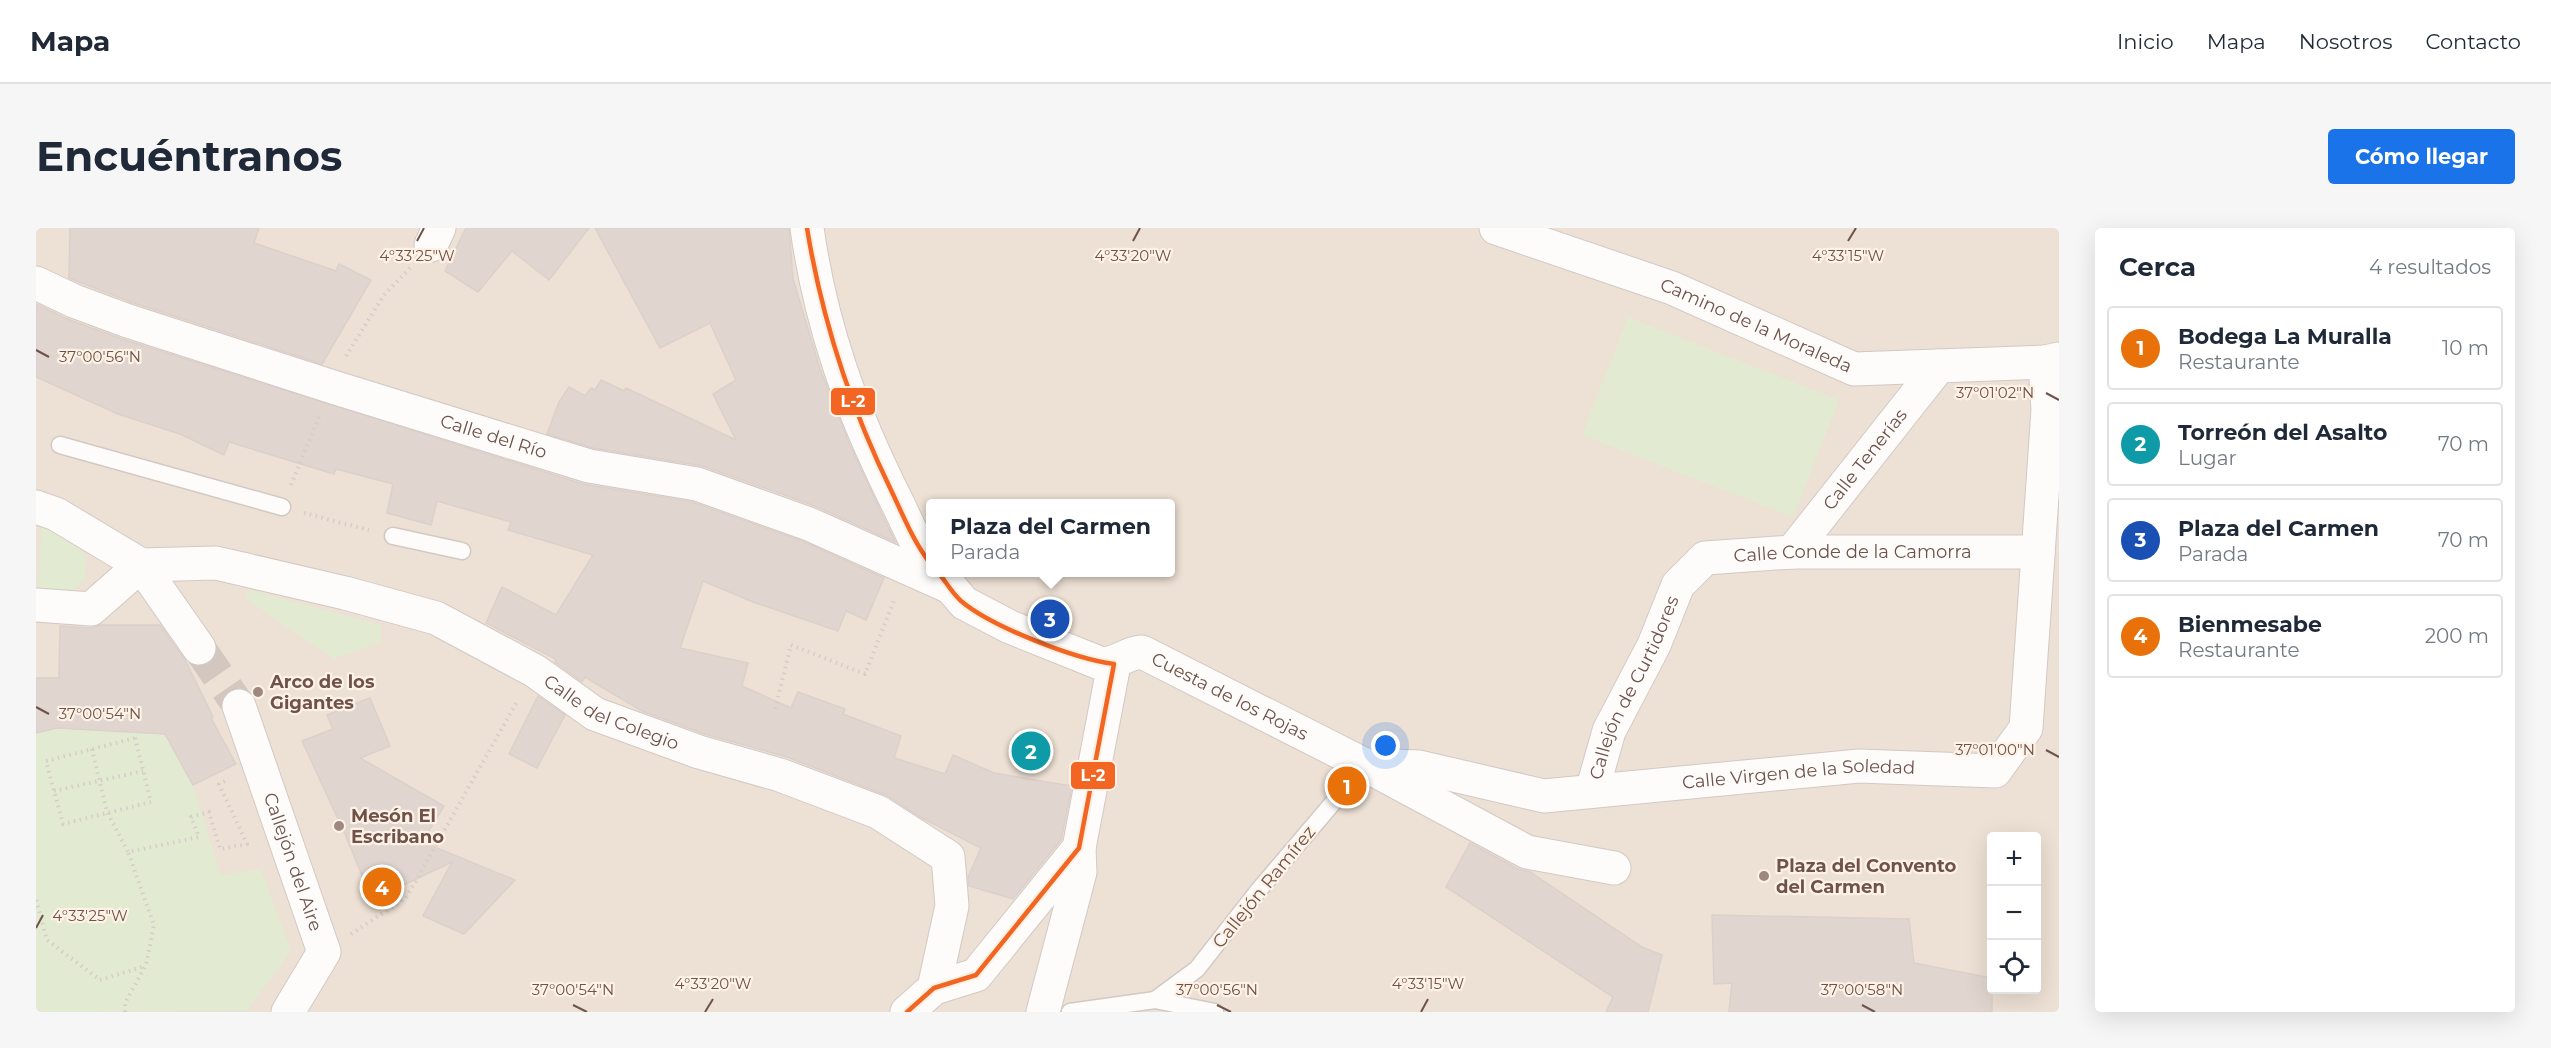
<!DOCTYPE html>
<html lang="es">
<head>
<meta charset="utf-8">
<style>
  :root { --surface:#fff; --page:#f6f6f7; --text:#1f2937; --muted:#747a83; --line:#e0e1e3; --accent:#1a73e8 }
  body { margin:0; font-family:Montserrat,sans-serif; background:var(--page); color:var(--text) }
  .controls { position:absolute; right:18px; bottom:18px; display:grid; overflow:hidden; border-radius:6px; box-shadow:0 6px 24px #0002 }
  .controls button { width:54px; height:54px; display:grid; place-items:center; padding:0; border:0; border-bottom:2px solid var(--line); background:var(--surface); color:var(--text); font:30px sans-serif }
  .you { position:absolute; left:1350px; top:518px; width:21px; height:21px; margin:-15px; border:4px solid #fff; border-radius:50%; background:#1a73e8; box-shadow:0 0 0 9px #1a73e833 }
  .badge { display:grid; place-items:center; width:39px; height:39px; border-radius:50%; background:var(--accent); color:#fff; font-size:20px; font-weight:700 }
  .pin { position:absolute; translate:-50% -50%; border:3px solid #fff; box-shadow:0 2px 6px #0006 }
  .popup { position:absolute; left:890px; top:271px; width:249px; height:78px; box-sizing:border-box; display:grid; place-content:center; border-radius:6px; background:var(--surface); filter:drop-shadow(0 2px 4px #0005); font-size:20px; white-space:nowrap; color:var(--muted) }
  .popup b { font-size:22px; color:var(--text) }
  .popup::after { content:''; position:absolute; left:50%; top:100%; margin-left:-12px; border:12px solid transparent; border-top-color:var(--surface) }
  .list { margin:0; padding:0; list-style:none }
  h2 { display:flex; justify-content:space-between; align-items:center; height:78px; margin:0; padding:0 24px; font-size:26px }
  h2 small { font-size:20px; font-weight:400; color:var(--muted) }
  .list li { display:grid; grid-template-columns:39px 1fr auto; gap:18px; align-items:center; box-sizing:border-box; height:84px; margin:0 12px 12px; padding:0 12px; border:2px solid var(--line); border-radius:6px }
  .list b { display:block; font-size:22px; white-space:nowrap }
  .list p { margin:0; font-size:20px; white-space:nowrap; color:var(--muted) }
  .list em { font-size:20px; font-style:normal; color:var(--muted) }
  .icon { flex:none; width:33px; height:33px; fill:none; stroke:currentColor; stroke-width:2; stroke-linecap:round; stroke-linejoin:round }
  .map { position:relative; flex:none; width:2023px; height:784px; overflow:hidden; border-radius:6px }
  header { display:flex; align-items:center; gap:36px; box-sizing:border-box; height:84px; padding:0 30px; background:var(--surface); border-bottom:2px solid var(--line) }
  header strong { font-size:28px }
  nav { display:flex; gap:33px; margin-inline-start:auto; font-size:21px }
  .intro { display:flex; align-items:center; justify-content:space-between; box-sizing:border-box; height:144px; padding:0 36px }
  h1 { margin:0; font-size:42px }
  .button { padding:15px 27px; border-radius:6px; background:var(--accent); color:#fff; font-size:21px; font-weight:700 }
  main { display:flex; gap:36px; padding:0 36px }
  aside { flex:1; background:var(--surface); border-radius:6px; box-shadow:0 6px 24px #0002 }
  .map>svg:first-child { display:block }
  .residential { fill:#ede0d4; fill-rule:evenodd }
  .green { fill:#e2ead2 }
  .building { fill:#e0d6cf; stroke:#dcd0ca; stroke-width:1.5 }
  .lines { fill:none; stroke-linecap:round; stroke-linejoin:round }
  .street-tunnel { stroke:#d3c7c0; stroke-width:33; stroke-dasharray:33 16; stroke-linecap:butt }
  .lane-casing { stroke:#d2c9c4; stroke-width:19 }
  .street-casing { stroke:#d2c9c4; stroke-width:35 }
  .path { stroke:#d6ccc9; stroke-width:4; stroke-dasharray:1.5 4.5; stroke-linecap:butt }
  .lane { stroke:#fdfcfb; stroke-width:16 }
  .street { stroke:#fdfcfb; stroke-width:33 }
  .bus-1-casing { stroke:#fef2e6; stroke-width:9 }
  .bus-1 { stroke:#f26522; stroke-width:4.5 }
  .ticks { fill:none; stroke:#6f534a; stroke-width:2 }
  .poi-dot { fill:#9e8981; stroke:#fef2e6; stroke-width:2 }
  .labels { text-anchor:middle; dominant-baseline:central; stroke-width:4.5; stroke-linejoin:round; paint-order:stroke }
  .street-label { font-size:18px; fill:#6f534a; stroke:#fef2e6 }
  .poi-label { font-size:18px; font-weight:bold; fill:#6f534a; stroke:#fef2e6; text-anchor:start }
  .ticks-label { font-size:15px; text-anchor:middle; fill:#6f534a; stroke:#fef2e6; stroke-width:4.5; stroke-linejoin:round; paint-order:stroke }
  .line-badge { stroke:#fef2e6; stroke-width:2 }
  .badge-label { font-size:16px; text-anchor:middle; font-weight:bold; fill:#fff }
</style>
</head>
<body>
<header>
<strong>Mapa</strong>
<nav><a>Inicio</a><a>Mapa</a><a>Nosotros</a><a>Contacto</a></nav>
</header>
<div class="intro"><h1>Encuéntranos</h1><a class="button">Cómo llegar</a></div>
<main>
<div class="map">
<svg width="2023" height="784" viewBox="0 0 2023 784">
  <rect width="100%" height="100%" fill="#f4eee7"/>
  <path class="residential" d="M0,0H2023V784H0ZM894,276H1134V344H894ZM1956,608H2000V762H1956Z"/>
  <g class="green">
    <path d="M1592,89L1803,172L1757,289L1546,207Z"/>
    <path d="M6,295L37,310L50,328L49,351L31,370L1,366Z"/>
    <path d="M214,362L345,397V414L298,431L209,370Z"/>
    <path d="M21,500L129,506L157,557L185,647L225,641L255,723L211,783L0,784V505Z"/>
  </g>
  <g class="building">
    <path d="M34,0H223L218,15L300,43L303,36L335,52L286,136L98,75L33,50Z"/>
    <path d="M430,0H553L513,52L476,23L442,64L409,43Z"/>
    <path d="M559,0H753L757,51L784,141L813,215L859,314L779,278L667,238L557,220L511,206L523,174L533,159L549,168L555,160L559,162L565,152L588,163L590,160L700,212L677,166L700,152L674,95L624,120Z"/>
    <path d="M0,76L31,91L86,111L547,256L656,274L766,313L848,350L830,392L810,383L802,403L717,374L667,353L644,420L712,435L706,458L755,480L762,464L809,481L807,486L865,508L858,530L909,546L917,527L958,545L1036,558L1025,612L977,671L933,658L932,649L945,620L884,589L852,568L751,529L669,506L606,483L549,449L546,454L519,434L520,431L450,395L466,359L520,387L557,327L472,302L475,294L401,273L395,297L351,285L357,256L300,241L298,246L193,214L188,227L144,206L82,186L0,149Z"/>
    <path d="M65,397H124L149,432L177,489L175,490L200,536L157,557L129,506L21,500L0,505V450H23L24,398L54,400Z"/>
    <path d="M502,468L529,487L501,540L473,526Z"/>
    <path d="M334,470L354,518L324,530L408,578L386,614L479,652L428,706L387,688L416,634L336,672L309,606L266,513L297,501L291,487Z"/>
    <path d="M1434,615L1482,641L1494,644L1606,719L1626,727L1612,784H1570L1577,769L1410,659Z"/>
    <path d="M1676,687L1873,691L1878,735L1956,750V784H1693L1696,755L1678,756Z"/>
  </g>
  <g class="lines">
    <path class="street-tunnel" d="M163,420L203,478"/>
    <defs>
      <g id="lane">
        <path d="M24,217L246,279"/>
        <path d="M357,308L426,323"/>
        <path d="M1119,772L1161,741L1222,663L1329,537"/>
        <path d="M1034,784L1119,772L1179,784"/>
      </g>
      <g id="street">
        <path d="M771,0C785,100 816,184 861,274C871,294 880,318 894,335"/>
        <path id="s1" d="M1460,0L1636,60L1818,141L2009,134L2023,131"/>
        <path d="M395,17L403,0"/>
        <path id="s2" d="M0,55L38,73L92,93L300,160L553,238L661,256L773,296L914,359"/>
        <path d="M0,279L20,286L105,337L163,420"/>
        <path id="s3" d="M1756,324L1903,138"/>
        <path id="s4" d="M105,337L180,335L309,365L400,390L499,443L559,486L663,524L744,547L842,584L912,629L916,678L898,760"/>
        <path id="s5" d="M902,344L928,375L974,399L1066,436C1083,436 1089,425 1106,424L1329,537L1491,624L1578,640"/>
        <path d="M0,377L55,381L105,337"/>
        <path id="s6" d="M203,478L288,724L252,784"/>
        <path id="s7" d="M1329,537L1383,539L1508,568L1823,538L1959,543L1990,500L2012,182L2009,134"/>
        <path id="s8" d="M1556,563L1573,503L1618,417L1642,357L1669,330L1756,324H2002"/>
        <path d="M871,784L898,760L940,747L1043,620L1078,436"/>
        <path d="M1007,784L1044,644L1043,620"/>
      </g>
    </defs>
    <use href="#lane" class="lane-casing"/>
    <use href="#street" class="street-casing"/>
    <g class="path">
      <path d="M310,128L348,67L374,40"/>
      <path d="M255,257L283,189"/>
      <path d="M268,285L333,302"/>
      <path d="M739,481L755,417L829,446L859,370"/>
      <path d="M99,510L115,574L27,596L10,533Z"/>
      <path d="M56,521L71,584L92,624L163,609L155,589L173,584L184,621L211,616L183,556L193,551"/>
      <path d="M18,563L107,543"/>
      <path d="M0,672L11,712L64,752L109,738"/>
      <path d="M315,706L370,670L482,472"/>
      <path d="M89,784V775L110,737L118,697L92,624"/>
    </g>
    <use href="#lane" class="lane"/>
    <use href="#street" class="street"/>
    <defs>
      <g id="bus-1">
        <path d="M771,0C786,92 814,178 855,262C867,287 877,313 894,335"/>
        <path d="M871,784L898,760L940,747L1043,620L1078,436C1039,431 956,399 925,373C916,365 910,354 902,344"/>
      </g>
    </defs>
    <use href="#bus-1" class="bus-1-casing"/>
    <use href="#bus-1" class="bus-1"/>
  </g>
  <path class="ticks" d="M381,13L388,0M1097,13L1104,0M1812,13L1820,0M0,122L13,129M2010,165L2023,172M0,479L13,486M2010,522L2023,529M0,700L7,687M537,777L551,784M1181,777L1195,784M1826,777L1839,784M669,784L677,771M1385,784L1392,771"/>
  <g class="poi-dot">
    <circle cx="222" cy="464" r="6"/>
    <circle cx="303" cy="598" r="6"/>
    <circle cx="1728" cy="648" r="6"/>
  </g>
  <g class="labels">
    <g class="street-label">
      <text stroke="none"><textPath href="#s1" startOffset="278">Camino de la Moraleda</textPath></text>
      <text stroke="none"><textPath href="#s2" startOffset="483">Calle del Río</textPath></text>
      <text stroke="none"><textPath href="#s3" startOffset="118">Calle Tenerías</textPath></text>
      <text stroke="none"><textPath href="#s8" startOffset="410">Calle Conde de la Camorra</textPath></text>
      <text stroke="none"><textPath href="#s8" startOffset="112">Callejón de Curtidores</textPath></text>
      <text stroke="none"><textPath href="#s5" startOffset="332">Cuesta de los Rojas</textPath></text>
      <text stroke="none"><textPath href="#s4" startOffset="502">Calle del Colegio</textPath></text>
      <text stroke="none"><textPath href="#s7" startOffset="438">Calle Virgen de la Soledad</textPath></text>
      <text stroke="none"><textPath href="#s6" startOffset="165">Callejón del Aire</textPath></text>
      <text transform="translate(1228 659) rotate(-51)">Callejón Ramírez</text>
    </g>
    <g class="poi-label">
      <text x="234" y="454">Arco de los<tspan x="234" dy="21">Gigantes</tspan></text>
      <text x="315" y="588">Mesón El<tspan x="315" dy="21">Escribano</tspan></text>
      <text x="1740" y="638">Plaza del Convento<tspan x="1740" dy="21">del Carmen</tspan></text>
    </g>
  </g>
  <g class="ticks-label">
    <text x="381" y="33">4°33'25"W</text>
    <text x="1097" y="33">4°33'20"W</text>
    <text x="1812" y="33">4°33'15"W</text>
    <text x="64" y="134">37°00'56"N</text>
    <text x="1959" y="170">37°01'02"N</text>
    <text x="64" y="491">37°00'54"N</text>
    <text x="1959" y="527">37°01'00"N</text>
    <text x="54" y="693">4°33'25"W</text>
    <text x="677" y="761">4°33'20"W</text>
    <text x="1392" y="761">4°33'15"W</text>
    <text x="537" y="767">37°00'54"N</text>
    <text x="1181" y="767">37°00'56"N</text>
    <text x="1826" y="767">37°00'58"N</text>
  </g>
  <g class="line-badge">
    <rect x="794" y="159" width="46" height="29" rx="6" fill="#f26522"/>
    <rect x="1034" y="533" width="46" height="29" rx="6" fill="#f26522"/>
  </g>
  <g class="badge-label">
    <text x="817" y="179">L-2</text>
    <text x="1057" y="553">L-2</text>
  </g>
</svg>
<div class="controls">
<button>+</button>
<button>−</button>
<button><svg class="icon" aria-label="locate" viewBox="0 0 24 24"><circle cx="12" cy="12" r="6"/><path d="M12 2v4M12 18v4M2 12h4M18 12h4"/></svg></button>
</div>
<div class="you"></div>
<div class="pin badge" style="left:1311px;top:558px;background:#e8710a">1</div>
<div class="pin badge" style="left:995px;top:523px;background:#0f9aa8">2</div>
<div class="pin badge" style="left:1014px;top:391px;background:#1a4fb4">3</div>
<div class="popup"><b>Plaza del Carmen</b>Parada</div>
<div class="pin badge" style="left:346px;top:659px;background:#e8710a">4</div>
</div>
<aside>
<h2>Cerca<small>4 resultados</small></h2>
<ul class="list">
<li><span class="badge" style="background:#e8710a">1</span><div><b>Bodega La Muralla</b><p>Restaurante</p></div><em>10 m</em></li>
<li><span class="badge" style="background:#0f9aa8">2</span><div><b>Torreón del Asalto</b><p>Lugar</p></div><em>70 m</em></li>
<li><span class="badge" style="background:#1a4fb4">3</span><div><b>Plaza del Carmen</b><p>Parada</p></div><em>70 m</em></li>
<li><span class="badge" style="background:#e8710a">4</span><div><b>Bienmesabe</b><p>Restaurante</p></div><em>200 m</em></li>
</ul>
</aside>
</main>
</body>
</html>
